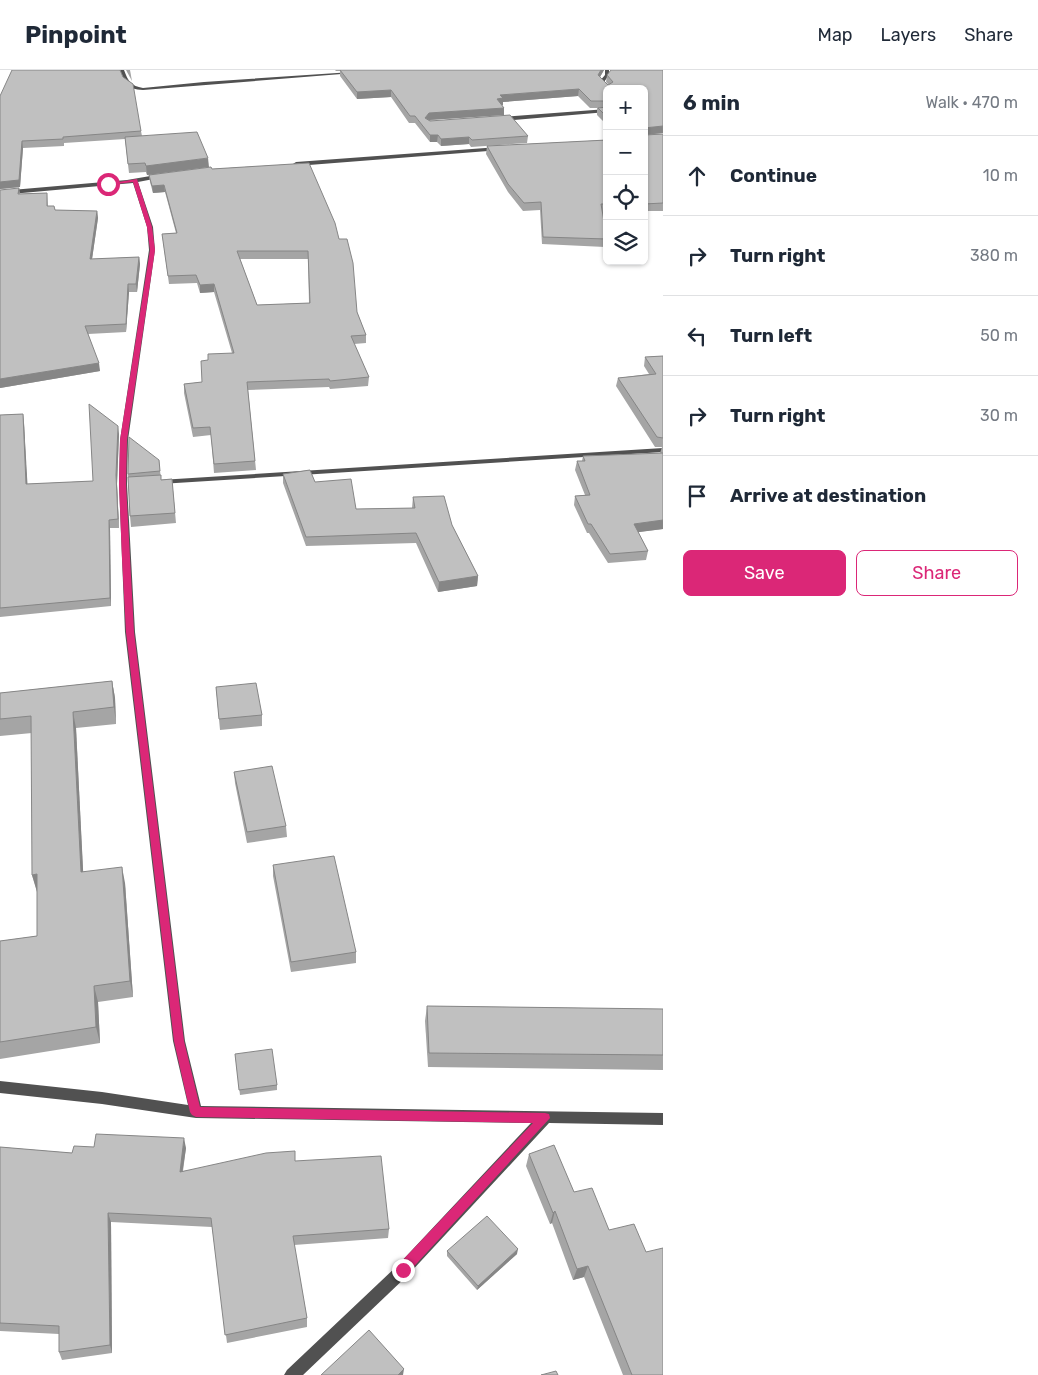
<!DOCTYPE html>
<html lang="en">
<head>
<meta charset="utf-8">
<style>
  :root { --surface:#fff; --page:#f2f2f3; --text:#1f2937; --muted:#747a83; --line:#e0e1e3; --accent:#db2777 }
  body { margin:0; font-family:Rubik,sans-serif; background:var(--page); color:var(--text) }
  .controls { position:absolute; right:15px; top:15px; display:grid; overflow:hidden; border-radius:8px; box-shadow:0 1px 4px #0004 }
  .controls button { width:45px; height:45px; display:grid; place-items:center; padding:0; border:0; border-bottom:1px solid var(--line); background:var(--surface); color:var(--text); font:25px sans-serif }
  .stop { position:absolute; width:15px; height:15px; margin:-11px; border:4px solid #db2777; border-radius:50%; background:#fff }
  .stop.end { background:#db2777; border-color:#fff; box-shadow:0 1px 5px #0008 }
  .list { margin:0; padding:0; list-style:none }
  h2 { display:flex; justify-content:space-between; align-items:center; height:65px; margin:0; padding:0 20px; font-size:21px }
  h2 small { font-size:16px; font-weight:400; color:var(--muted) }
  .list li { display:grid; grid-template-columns:32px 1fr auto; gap:15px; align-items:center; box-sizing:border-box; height:80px; padding:0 20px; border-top:1px solid var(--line) }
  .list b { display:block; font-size:19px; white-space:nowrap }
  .list em { font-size:16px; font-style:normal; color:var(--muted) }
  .actions { display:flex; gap:10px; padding:15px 20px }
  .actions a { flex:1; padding:11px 0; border:1px solid var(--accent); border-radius:8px; text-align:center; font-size:18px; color:var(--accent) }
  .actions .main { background:var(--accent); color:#fff }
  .icon { flex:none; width:28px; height:28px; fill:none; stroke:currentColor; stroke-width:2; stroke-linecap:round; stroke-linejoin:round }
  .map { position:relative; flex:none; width:663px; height:1305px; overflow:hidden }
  header { display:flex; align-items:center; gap:30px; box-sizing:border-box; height:70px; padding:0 25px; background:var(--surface); border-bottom:1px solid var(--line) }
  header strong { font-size:24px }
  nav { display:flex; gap:28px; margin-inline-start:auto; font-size:18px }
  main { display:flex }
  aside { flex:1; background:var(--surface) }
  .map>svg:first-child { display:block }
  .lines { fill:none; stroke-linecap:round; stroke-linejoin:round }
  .minor { fill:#515151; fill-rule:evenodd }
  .wall { fill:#a5a5a5; fill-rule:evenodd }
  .shaded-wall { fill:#868686 }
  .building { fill:#c0c0c0; stroke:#868686; fill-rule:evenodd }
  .route { fill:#db2777 }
</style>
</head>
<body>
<header>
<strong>Pinpoint</strong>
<nav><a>Map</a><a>Layers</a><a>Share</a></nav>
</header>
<main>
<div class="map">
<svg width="663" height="1305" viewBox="0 0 663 1305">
  <rect width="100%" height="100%" fill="#fff"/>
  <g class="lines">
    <g class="minor">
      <path d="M120,0H124C128,11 131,16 143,18L204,12L352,2L354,3L143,20C127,19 124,15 120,0Z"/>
      <path d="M605,0H609V5L604,12L610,19H607V20L599,12L605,5Z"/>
      <path d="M607,39V42L501,51L498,49L501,47Z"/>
      <path d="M499,77L502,79L501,80L296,96L293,94L296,92Z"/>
      <path d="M162,104L165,106L164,107L138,112L153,157L155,180L128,370L127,414L135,562L185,971L201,1036L663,1043V1055L549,1053L408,1205L303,1305H284L287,1300L398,1195L531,1053L196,1048L102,1034L0,1023V1011L102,1022L188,1035L173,971L125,562L119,414L120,370L149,180L147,157L133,113L0,125V121L127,110Z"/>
      <path d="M663,378V382L160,414L156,412L160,410Z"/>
    </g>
  </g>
  <g class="wall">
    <path d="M126,0H130L132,11Z"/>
    <path d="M335,0H604L600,7L608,15H609L606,12L607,5L663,0V63L645,65L663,64V141H644V19H607V55L597,45V38H590L578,26L503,32L502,35L504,38V45L429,50L528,66L527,73L471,77L469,74L441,76L437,72H430L415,53H409L391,27L357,29L340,6V1H336Z"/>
    <path d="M0,26L141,61L142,66L209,97L147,105L146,102L129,103L125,69L64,73V76L23,78L20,117L0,119Z"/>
    <path d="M607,70V142H602L607,169L605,177L542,174L540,140L523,141L508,122L486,84L487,76Z"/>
    <path d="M309,93L357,242L366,265V273L354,274L369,307L368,316L330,319L329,317L248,320L256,400L214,403L211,365L193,367L184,323V314L202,312L208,290L232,283L214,222L200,223L197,213L169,214L162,164L176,163L165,122L153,123L150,112L149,105L212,99ZM240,189H308L309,233L257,235Z"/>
    <path d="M19,118L20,124L47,123L48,136L55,140L97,141L98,148L92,189L139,187L140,194L137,222H129L126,262L88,264L100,301L0,318Z"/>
    <path d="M663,286V459L638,462L648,481L646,490L608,493L589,463H587L574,435L575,426L585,425L575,400L577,391H582L583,386L660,383L662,377H655L616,316L618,308L649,304L644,296L645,287Z"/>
    <path d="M23,344L24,353L27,414L93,411L119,364L117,414L119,458H110L111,536L0,547V345Z"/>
    <path d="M159,390L161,410L172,409L176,453L131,457L130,446L128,404Z"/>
    <path d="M283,404L315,412L356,439L412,438L413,427L452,455L478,506L477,516L438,522L416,473L306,476L283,413Z"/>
    <path d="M112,611L115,628L116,654L76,658L83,802L125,813L133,927L98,932L100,973L0,989V871L37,866V821L32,805V663L0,666V623Z"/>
    <path d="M216,617L262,645V656L220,660Z"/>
    <path d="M234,702L286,756L287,767L247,773L235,713Z"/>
    <path d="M273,795L356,882V893L291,902L273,806Z"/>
    <path d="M427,936L663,939V1000L428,997L425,951Z"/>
    <path d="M235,984L277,1015V1020L240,1025Z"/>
    <path d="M0,1077L72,1083L94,1077L186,1078L183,1101L296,1091L389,1159L388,1168L294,1175L307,1248V1257L227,1273L212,1157L111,1152L112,1283L62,1290L59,1282V1264L0,1261Z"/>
    <path d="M529,1084L574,1122L609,1160L646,1182L663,1305H623L584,1207L573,1210L552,1153L550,1154L526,1096Z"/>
    <path d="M447,1181L517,1184L477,1220L447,1186Z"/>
  </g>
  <g class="shaded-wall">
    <path d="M601,0H604L597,12L598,5Z"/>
    <path d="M579,19L578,26L503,32V35L496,36L497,29L500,25Z"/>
    <path d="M391,20V27L357,29V22Z"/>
    <path d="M504,38V45L429,50L425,48L429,43Z"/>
    <path d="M663,56V63L644,65V58Z"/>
    <path d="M430,65H438L437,72H430Z"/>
    <path d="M469,67V74L441,76V69Z"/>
    <path d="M22,71L23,78L20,117L0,119V112Z"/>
    <path d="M208,88L209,97L147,105L146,96Z"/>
    <path d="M164,115L165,122L153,123L152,116Z"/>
    <path d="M97,141L98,148L91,196L90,189Z"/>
    <path d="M139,187L140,194L137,222L136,214Z"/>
    <path d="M128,214L129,222L126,262V254Z"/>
    <path d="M214,214V222L200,223V215Z"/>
    <path d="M99,293L100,301L0,318V309Z"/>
    <path d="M23,344L24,353L28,423L26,414Z"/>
    <path d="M118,356L119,364L117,414L119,458L118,449L116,405Z"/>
    <path d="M109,450L110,458L111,536L110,528Z"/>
    <path d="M663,450V459L632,463L634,454Z"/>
    <path d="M478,506L477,516L438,522L439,512Z"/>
    <path d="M112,611L115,628L116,654L114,637Z"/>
    <path d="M73,642L76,658L84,819L81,802Z"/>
    <path d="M122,797L125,813L133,927L130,911Z"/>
    <path d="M37,804L41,821L37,822L32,805Z"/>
    <path d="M94,916L98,932L100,973L96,957Z"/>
    <path d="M184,1068L186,1078L181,1111L180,1102Z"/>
    <path d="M555,1141L552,1153L550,1154L553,1143Z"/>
    <path d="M108,1143L111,1152L112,1283L110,1275Z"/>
    <path d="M518,1179L517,1184L477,1220L478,1216Z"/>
    <path d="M588,1196L584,1207L573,1210L577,1199Z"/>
    <path d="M404,1299L403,1305H398Z"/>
  </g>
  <g class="building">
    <path d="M12,0H120L123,7L133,14L141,61L63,67V69L22,71L19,110L0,112V26Z"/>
    <path d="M340,0H601L598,5L608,15L613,12L607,5L611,0H663V56L644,58V19H607V31H591L579,19L500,25L503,28L497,29L504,38L429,43L425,48L430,51L510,45L528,66L472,70L469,67L441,69L438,65H430L415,46H410L391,20L357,22Z"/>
    <path d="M607,37V47L598,38Z"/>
    <path d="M197,62L208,88L146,96L145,93L128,94L125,67Z"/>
    <path d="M644,64L645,65L663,64V133L644,134Z"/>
    <path d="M607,70V134H601L607,169L543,167L541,132L524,133L508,114L487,76Z"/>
    <path d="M309,93L335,153L339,169H347L353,193L357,242L366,265L351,266L369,307L330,311L329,309L247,312L255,391L214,394L210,357L193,358L184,314L202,312L201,291L208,290V284L234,283L214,214L200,215L196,205L168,206L162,164L177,163L164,115L152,116L149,105L211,97L212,99ZM237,181H308L310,233L257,235Z"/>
    <path d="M19,118L18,124L47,123V136H54L55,140L97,141L90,189L139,187L136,214H128L126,254L85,256L99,293L0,309V120Z"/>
    <path d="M663,286V368L657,367L618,308L656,304L645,287Z"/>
    <path d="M89,334L118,356L116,405L118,449L109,450L110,528L0,538V345L23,344L26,414L93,411Z"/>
    <path d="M129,367L159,390L160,401L128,404Z"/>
    <path d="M663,383V450L634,454L648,481L610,484L591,454H588L575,426L590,425L577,391H585L583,386Z"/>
    <path d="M310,400L315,412L351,409L356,439L415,438L413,427L444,426L452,455L478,506L439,512L416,463L306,467L283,404Z"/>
    <path d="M161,405V410L172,409L175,443L130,446L128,407Z"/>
    <path d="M112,611L114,637L73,642L81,802L122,797L130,911L94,916L96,957L0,972V871L37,866V804L32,805L31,646L0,649V623Z"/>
    <path d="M256,613L262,645L219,649L216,617Z"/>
    <path d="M272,696L286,756L247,762L234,702Z"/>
    <path d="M334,786L356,882L291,892L273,795Z"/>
    <path d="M427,936L663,939V985L429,983Z"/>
    <path d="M272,979L277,1015L239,1020L235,984Z"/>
    <path d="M96,1064L184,1068L180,1102L266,1083L295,1081V1091L381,1086L389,1159L293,1166L307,1248L225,1265L211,1148L108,1143L110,1275L59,1282V1256L0,1253V1077L72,1083L74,1076L94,1077Z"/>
    <path d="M554,1075L574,1122L592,1118L609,1160L634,1154L646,1182L663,1178V1305H632L588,1196L577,1199L555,1141L553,1143L529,1084Z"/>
    <path d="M487,1146L518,1179L478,1216L447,1181Z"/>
    <path d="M369,1260L404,1299L398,1305H321Z"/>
    <path d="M556,1301L558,1305H541Z"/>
  </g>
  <path class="route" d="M137,109L152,157L155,180L127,370L126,414L134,562L184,971L200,1037L545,1043L549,1044L550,1048L407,1204L403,1206L398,1204L397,1200L398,1195L533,1053L196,1047L192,1045L190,1042L174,971L126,562L122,489L119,414L120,370L150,180L147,157L133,112L108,115L106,114Z"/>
</svg>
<div class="controls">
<button>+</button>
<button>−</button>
<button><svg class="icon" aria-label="locate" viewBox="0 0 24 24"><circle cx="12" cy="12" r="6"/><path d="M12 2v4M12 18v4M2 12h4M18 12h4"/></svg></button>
<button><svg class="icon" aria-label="layers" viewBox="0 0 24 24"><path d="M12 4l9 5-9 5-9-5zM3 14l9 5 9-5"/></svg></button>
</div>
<div class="stop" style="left:108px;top:114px"></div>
<div class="stop end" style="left:403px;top:1200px"></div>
</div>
<aside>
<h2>6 min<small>Walk · 470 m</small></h2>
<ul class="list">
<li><svg class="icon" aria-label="ahead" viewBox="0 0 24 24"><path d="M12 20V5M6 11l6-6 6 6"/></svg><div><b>Continue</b></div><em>10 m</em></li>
<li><svg class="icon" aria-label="right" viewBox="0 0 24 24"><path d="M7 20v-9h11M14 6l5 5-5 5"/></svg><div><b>Turn right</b></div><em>380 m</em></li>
<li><svg class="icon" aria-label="left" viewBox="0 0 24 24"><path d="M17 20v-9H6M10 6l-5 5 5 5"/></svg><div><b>Turn left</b></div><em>50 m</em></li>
<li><svg class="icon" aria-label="right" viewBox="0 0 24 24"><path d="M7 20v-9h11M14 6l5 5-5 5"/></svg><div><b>Turn right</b></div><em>30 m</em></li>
<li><svg class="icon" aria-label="arrive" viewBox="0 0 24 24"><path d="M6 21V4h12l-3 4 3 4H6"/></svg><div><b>Arrive at destination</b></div></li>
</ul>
<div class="actions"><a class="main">Save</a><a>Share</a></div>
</aside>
</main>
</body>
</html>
